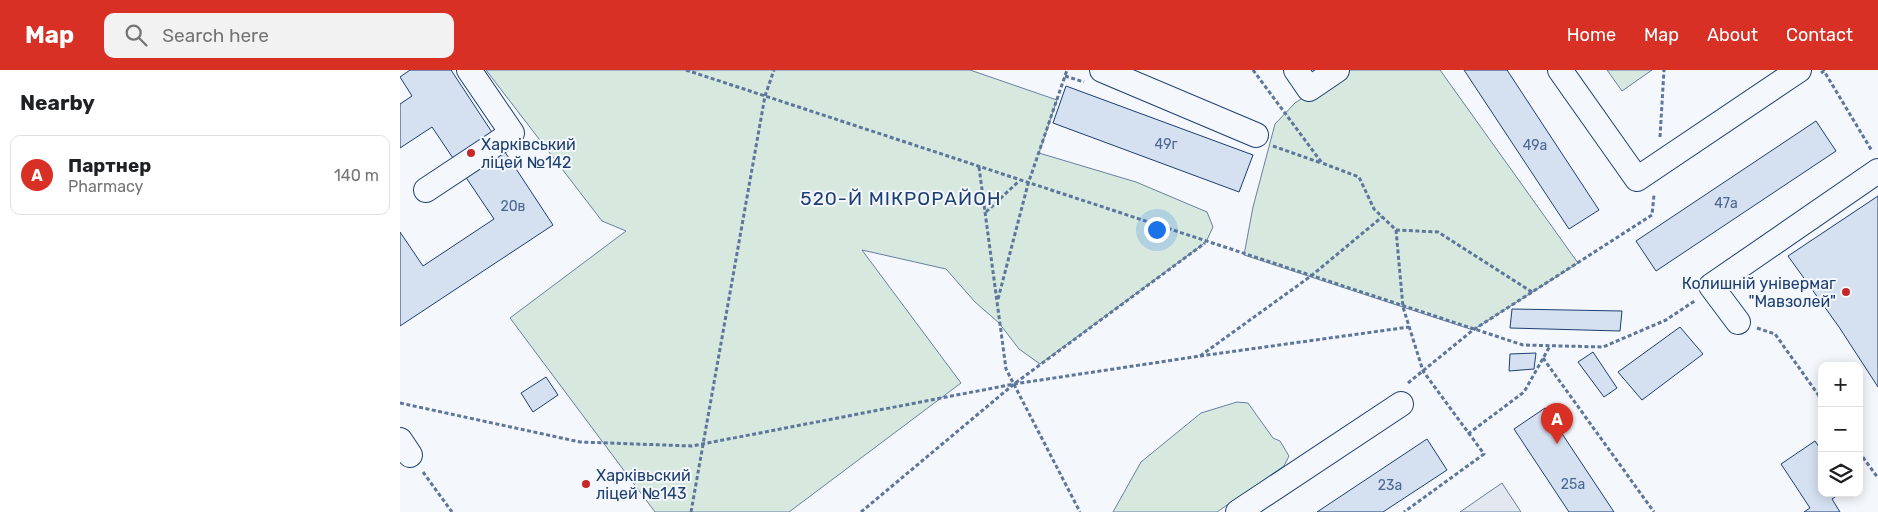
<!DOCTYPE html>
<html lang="en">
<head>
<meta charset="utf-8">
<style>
  :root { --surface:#fff; --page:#f2f2f2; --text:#202124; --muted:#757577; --line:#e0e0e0; --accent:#d93025 }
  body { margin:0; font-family:Rubik,sans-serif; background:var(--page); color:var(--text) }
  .controls { position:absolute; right:15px; bottom:15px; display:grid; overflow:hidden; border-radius:10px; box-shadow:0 2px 12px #0003 }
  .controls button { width:45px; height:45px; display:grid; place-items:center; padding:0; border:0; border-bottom:1px solid var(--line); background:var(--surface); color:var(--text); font:25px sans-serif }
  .you { position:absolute; left:756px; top:159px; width:18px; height:18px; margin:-12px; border:4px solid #fff; border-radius:50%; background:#1a73e8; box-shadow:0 0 0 8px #1a73e833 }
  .badge { display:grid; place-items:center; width:32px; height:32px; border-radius:50%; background:var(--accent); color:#fff; font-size:16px; font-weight:700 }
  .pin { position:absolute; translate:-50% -41px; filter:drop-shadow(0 1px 2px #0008) }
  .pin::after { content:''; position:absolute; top:26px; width:18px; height:15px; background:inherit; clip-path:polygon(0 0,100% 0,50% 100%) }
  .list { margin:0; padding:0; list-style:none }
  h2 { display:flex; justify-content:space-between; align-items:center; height:65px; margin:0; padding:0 20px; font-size:21px }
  h2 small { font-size:16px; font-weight:400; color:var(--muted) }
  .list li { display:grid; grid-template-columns:32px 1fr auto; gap:15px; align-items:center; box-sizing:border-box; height:80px; margin:0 10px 10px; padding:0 10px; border:1px solid var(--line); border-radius:10px }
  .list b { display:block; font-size:19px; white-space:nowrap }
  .list p { margin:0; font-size:16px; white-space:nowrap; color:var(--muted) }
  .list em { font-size:16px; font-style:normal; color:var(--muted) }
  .icon { flex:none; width:28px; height:28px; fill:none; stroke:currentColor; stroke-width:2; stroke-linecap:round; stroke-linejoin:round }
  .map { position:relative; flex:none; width:1478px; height:442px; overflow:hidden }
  header { display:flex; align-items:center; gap:30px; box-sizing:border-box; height:70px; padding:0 25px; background:var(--accent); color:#fff }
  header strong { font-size:24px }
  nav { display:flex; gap:28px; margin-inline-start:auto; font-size:18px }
  .search { width:350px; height:45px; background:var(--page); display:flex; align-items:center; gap:12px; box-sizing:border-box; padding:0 18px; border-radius:10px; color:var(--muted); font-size:19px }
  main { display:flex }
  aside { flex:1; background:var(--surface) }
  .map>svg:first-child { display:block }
  .green { fill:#d7e8df; stroke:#687fa3 }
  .parking { fill:#e3e8f0; stroke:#687fa3 }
  .building { fill:#d5e0f0; stroke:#1d3f73 }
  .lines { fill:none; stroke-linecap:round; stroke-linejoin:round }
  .minor-casing { stroke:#1d3f73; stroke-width:26 }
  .path { stroke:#5e769c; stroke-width:3; stroke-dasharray:4 2.5; stroke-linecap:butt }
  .minor { stroke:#f4f7fb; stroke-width:24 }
  .poi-dot { fill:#c62828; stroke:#f4f7fb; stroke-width:2 }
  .labels { text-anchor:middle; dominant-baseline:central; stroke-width:4; stroke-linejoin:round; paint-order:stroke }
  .number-label { font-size:14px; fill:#4b6792 }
  .poi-label { font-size:16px; fill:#1d3f73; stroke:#f4f7fb; text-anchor:start }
  .quarter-label { font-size:19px; letter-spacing:1px; fill:#1d3f73; stroke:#f4f7fb }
</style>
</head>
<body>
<header>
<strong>Map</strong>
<div class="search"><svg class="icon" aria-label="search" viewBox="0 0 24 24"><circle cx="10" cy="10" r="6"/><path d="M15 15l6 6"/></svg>Search here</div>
<nav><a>Home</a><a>Map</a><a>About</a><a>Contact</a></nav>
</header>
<main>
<aside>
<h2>Nearby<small></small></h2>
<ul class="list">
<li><span class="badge">A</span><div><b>Партнер</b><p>Pharmacy</p></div><em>140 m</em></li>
</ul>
</aside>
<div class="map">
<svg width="1478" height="442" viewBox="0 0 1478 442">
  <rect width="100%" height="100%" fill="#f4f7fb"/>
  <g class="green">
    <path d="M86,0H570L657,30L639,83L736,112L807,142L813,157L806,172L640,294L619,279L599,253L575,232L546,199L462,180L561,313L389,442H255L110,248L226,161L202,151Z"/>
    <path d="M945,0H1040L1178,193L1073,260L844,185L853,137L875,54L895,33Z"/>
    <path d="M1207,0H1252L1222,21Z"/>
    <path d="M837,332L848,333L873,368L880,371L889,386L884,396L817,442H713L741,392L801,343Z"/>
  </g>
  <path class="parking" d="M1102,413L1121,442H1060Z"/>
  <g class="building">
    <path d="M10,0H51L153,155L0,256V162L23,196L94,149L32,57L0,78V34L12,26L0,7Z"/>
    <path d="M1064,0H1107L1199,140L1169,159Z"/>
    <path d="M666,16L853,85L839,122L653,53Z"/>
    <path d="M1416,51L1436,81L1256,201L1236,171Z"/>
    <path d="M1478,126V317L1439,257L1388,186Z"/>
    <path d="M1112,239L1222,241L1220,261L1110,258Z"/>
    <path d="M1280,257L1303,284L1242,330L1218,302Z"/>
    <path d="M1193,282L1217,318L1204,327L1178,292Z"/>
    <path d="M1136,283L1134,299L1109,301L1110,284Z"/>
    <path d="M146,307L158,325L133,342L121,323Z"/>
    <path d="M1145,338L1214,442H1169L1114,359Z"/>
    <path d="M1027,369L1047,400L983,442H917Z"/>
    <path d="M1415,371L1422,381V423H1441L1432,429L1440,442H1404L1410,438L1381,394Z"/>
  </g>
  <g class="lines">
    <defs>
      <g id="minor">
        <path d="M702,0L856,65"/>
        <path d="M896,0L909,19L937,0"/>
        <path d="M1160,0L1237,109L1399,0"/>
        <path d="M26,120L112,63L69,0"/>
        <path d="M1338,252L1311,216L1478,101"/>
        <path d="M0,370L10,385"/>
        <path d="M838,442L1001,334"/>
      </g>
    </defs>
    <use href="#minor" class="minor-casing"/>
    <g class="path">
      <path d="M286,0L1123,275L1203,277L1266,250L1296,230"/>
      <path d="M853,0L922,93L959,107L974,139L996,160L1038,162L1132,222"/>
      <path d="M1421,3L1424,1L1472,81"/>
      <path d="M665,6L684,12"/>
      <path d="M1260,67L1264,0"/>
      <path d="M873,76L921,93"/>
      <path d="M579,97L606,299L680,442"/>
      <path d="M586,142L619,111"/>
      <path d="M996,160L1003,237L1023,301L1084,384L1004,442"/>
      <path d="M598,229L628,114L667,0"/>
      <path d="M1357,258L1375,264L1422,330"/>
      <path d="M800,286L1009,257"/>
      <path d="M1143,288L1254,442"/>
      <path d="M1008,313L1073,260L1252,145L1254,125"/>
      <path d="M0,333L180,372L292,376L614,314L800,286L911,206L982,147"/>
      <path d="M1068,364L1124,322L1150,276"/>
      <path d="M1459,382L1478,408"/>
      <path d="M23,402L52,442"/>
      <path d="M291,442L365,26L374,0"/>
      <path d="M461,442L614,314L805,173"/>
    </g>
    <use href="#minor" class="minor"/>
  </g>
  <g class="poi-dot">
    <circle cx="71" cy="83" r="5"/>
    <circle cx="1446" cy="222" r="5"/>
    <circle cx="186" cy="414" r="5"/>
  </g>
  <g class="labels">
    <g class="number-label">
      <text x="766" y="74">49г</text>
      <text x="1135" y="75">49а</text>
      <text x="1326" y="133">47а</text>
      <text x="113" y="136">20в</text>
      <text x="1173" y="414">25а</text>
      <text x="990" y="415">23а</text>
    </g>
    <g class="poi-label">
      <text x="81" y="74">Харківський<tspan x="81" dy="18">ліцей №142</tspan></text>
      <text x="1436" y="213" text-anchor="end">Колишній універмаг<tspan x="1436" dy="18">"Мавзолей"</tspan></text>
      <text x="196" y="405">Харківьский<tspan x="196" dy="18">ліцей №143</tspan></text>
    </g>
    <g class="quarter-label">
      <text x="501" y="128">520-Й МІКРОРАЙОН</text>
    </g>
  </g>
</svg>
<div class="controls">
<button>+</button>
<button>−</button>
<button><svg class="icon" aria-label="layers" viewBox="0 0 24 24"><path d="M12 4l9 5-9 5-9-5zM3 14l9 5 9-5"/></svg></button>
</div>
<div class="you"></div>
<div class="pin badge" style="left:1157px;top:374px">A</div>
</div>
</main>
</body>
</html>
